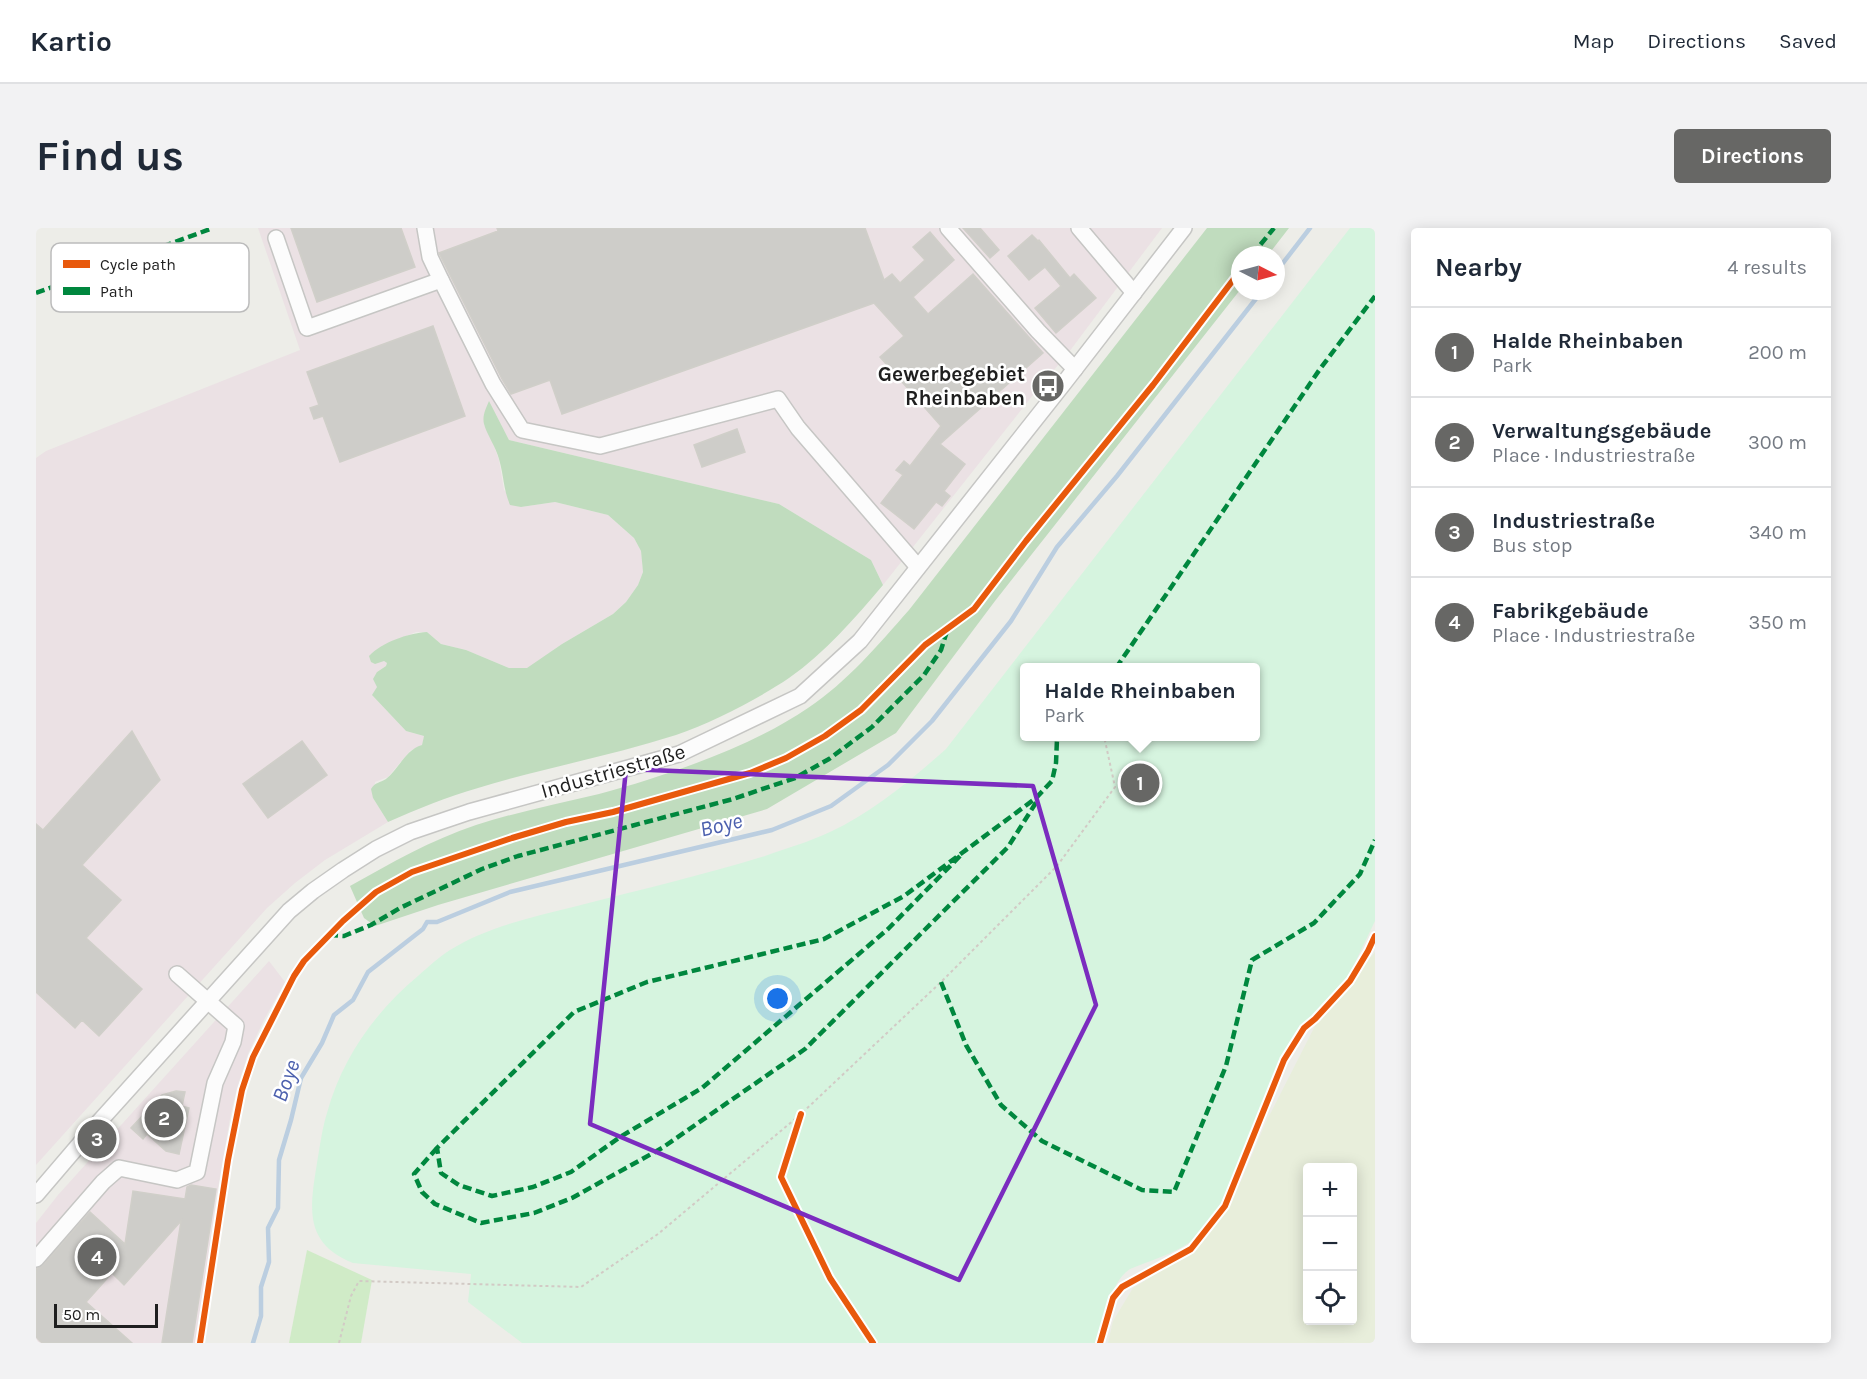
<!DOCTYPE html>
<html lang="en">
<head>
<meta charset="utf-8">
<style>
  :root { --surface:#fff; --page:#f2f2f3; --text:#1f2937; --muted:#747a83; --line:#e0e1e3; --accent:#676765 }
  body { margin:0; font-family:Karla,sans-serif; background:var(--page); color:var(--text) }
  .controls { position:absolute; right:18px; bottom:18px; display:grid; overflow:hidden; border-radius:6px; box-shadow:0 3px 15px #0003 }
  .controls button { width:54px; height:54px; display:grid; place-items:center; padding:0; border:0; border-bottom:2px solid var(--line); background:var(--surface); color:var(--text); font:30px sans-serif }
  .compass { position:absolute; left:1195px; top:18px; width:54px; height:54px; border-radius:50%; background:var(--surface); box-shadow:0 3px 15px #0003; rotate:96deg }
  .scale { position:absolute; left:18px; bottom:15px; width:104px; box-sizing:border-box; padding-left:6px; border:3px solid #1f1f1f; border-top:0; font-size:16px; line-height:21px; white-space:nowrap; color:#1f1f1f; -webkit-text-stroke:4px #fff; paint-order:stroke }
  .you { position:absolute; left:742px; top:771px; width:21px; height:21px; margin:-15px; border:4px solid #fff; border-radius:50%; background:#1a73e8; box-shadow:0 0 0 9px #1a73e833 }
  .badge { display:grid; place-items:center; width:39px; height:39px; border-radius:50%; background:var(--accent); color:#fff; font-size:20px; font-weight:700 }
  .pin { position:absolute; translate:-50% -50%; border:3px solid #fff; box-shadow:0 2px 6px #0006 }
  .popup { position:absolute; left:984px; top:435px; width:240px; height:78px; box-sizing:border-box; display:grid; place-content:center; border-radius:6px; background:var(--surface); filter:drop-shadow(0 2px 4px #0005); font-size:20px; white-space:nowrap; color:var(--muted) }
  .popup b { font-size:22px; color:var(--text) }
  .popup::after { content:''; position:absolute; left:50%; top:100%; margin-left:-12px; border:12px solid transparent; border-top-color:var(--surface) }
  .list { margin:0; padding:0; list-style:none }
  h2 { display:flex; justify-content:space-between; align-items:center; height:78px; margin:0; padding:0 24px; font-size:26px }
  h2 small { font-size:20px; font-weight:400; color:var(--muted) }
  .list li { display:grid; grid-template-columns:39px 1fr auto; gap:18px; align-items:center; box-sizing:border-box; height:90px; padding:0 24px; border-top:2px solid var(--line) }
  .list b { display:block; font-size:22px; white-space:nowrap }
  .list p { margin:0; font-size:20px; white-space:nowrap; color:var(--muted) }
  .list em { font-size:20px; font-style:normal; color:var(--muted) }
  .icon { flex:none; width:33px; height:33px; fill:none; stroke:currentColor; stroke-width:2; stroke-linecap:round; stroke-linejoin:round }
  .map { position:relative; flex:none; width:1339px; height:1115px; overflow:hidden; border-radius:6px }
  header { display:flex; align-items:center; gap:36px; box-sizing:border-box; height:84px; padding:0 30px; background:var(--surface); border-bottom:2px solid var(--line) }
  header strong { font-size:28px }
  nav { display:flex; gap:33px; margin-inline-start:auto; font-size:21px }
  .intro { display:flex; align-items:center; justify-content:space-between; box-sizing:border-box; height:144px; padding:0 36px }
  h1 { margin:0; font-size:42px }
  .button { padding:15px 27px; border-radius:6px; background:var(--accent); color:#fff; font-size:21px; font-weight:700 }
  main { display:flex; gap:36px; padding:0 36px }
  aside { flex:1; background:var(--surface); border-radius:6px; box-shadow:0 3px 15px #0003 }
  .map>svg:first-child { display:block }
  .industrial { fill:#ebe1e4 }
  .farmland { fill:#e8eedb; fill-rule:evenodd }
  .grass { fill:#d0ebc7 }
  .forest { fill:#c0dcbe }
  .park { fill:#d6f4df; fill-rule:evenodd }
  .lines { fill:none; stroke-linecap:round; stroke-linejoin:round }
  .stream { stroke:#bbcee0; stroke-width:4.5 }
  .building { fill:#cecdc9; stroke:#d0cfc9; stroke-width:1.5 }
  .minor-casing { stroke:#c6c6c4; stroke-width:18 }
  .path { stroke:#d2cac5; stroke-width:2; stroke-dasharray:3 3; stroke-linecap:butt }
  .minor { stroke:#fcfcfc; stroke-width:15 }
  .quiet { stroke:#00873e; stroke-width:4.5; stroke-dasharray:9 4.5; stroke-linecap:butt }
  .cycleway-casing { stroke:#fff; stroke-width:10 }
  .cycleway { stroke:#e8590c; stroke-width:6 }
  .marked { fill:none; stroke:#7b2cbf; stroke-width:4.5; stroke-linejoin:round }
  .labels { text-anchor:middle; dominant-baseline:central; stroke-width:5; stroke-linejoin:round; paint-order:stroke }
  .poi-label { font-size:21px; font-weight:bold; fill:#1f1f1f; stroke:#fff; text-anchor:end }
  .street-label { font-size:21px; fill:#1f1f1f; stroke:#fff }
  .water-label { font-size:22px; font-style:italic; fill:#4c60ae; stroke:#fff }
  .key { fill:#fff; stroke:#bcbcbc; stroke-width:1.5 }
  .key-label { font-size:16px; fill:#1f1f1f }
</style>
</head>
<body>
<header>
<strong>Kartio</strong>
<nav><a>Map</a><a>Directions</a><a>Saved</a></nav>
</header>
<div class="intro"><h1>Find us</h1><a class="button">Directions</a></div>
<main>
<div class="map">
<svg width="1339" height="1115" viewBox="0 0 1339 1115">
  <rect width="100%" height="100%" fill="#edede8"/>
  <g class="industrial">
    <path d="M222,0H1126L1030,128L1004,158L847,357L835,332L743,276L473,212L453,174L448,197L456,212L463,232L468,262L485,279L519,274L572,287L598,310L605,323L607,344L602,357L590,374L577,386L526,416L492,440H473L430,422L405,416L391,404H380L346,418L342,433H348L351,435L350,438L341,444V459L337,468L370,503L388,508L386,517L374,523L352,549L339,554L337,570L352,594L289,632L259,655L231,680L0,937V230L10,223L264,122Z"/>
    <path d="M233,733L249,754L228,792L212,826L201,860L195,885L181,966L160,1115H0V995L22,967Z"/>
  </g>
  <path class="farmland" d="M1339,724V1115H1072L1077,1093L1097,1060L1154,1025L1205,953L1230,894L1279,798ZM1272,940H1316V1092H1272Z"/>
  <path class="grass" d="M271,1022L336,1052L325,1115H253Z"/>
  <g class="forest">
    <path d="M1171,0H1253L1232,27H1204V62L959,373L860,505L731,581L402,677L339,698L328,690L314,658C355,635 395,612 440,597C480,584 522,576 563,566C630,548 715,519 772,480C811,454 842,417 873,382Z"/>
    <path d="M453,173L473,212L743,276L835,332L847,357C819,390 789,425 753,450C722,471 676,495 640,507C575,528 507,540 442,560C411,569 381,581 352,594L337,570L335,561C339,554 344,555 350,551C363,541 369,522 386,517L388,508L370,503L336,467L341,459L337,451L341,444L350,438L351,435L348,433L339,436L335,434L333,428C346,414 373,405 391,404L405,416L430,422L473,440H491L526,416L577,386L590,374L602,357L607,344L605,323L598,310L572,287L519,274L485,279L474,277C467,260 468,248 463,231C460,219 450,205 448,196C446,188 450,180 453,173Z"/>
  </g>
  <path class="park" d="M1314,0H1339V693L1304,766L1281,786L1265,802L1182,981C1178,987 1174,995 1169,1001C1149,1023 1121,1030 1094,1041C1075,1053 1066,1093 1060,1115H486L432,1074L435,1046L317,1035C267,1015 274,979 281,935C284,918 286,901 291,885C306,830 339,784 382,748C392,739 403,729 414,722C452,698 498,689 541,678C604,662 667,647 729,628C751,620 773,614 794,604C837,584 875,552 910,521ZM988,440H1220V508H988Z"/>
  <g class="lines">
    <g class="stream">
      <path d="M1240,44L1274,0"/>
      <path d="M217,1115L225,1088V1059L233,1034L232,1000L242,980L243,932L255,892L265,850L286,815L298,787L317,772L332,744L387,701L391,694H401L474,664L736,602L795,578L852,537L896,493L975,393L1021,319L1081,248L1226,63"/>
    </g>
  </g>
  <g class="building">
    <path d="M255,0H365L379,39L281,74Z"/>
    <path d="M461,0H829L848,52L856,46L864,55L889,32L877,19L894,4L918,32L877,69L892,86L937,46L1007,125L904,216L929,236L908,263L914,268L906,278L900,274L878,301L845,275L867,247L860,242L868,233L874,238L905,198L844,129L868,108L838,75L526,186L514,152L475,166L466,151L403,25L462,3Z"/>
    <path d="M927,0H944L963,22L954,30Z"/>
    <path d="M996,7L1002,13L1003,12L1034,50L1038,46L1060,70L1020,105L999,80L1025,58L1009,39L993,52L972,28Z"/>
    <path d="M397,98L429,188L304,234L287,188L278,191L274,180L283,177L271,144Z"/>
    <path d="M701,201L709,224L666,239L658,217Z"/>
    <path d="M96,503L124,552L46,637L85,672L50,710L106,761L63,808L46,792L39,800L0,764V596L7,602Z"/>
    <path d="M266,513L291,547L232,590L207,556Z"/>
    <path d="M140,863L149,864L146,878L153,880L143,926L130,923L111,906L107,911L95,900L126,867Z"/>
    <path d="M155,957L180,961L156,1115H126L145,993L88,1057L76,1045L50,1074L96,1115H6L0,1109V1041L7,1037L54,984L89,1016L97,963L149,971L151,959Z"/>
  </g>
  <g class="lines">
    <defs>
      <g id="minor">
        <path d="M389,0L394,29L405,52L457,156L486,202L564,218L742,171L762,200L882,339"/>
        <path d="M912,0L1002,103L1039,141"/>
        <path d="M1043,0L1098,65"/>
        <path d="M240,10L271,100L405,52"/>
        <path d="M0,967L53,905L253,683L277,663L307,642L340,621L374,604L433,584L643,526L764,468L824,413L1028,155L1148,0"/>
        <path d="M0,1031L67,954L83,940L141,952L161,944L179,855L197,814L200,798L141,746"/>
      </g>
    </defs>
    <use href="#minor" class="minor-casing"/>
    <path class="path" d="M303,1115L315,1068L323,1053L545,1059L622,1006L765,886L905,754L1021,638L1079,559L1068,508"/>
    <use href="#minor" class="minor"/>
    <g class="quiet">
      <path d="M1216,27L1238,0"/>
      <path d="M0,65L177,0"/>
      <path d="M1080,440L1284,141L1339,68"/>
      <path d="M924,628L852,701L666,860L584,909L535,944L497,959L456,968L423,957L405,945L401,920L538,784L611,754L788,711L868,668L1000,570L1016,553L1020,535L1021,511L1025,508"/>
      <path d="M293,707L308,708L335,697L364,680L446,641L482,628L697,571L759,550L793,531L836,499L888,447L905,422L911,403"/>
      <path d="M905,754L930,817L965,877L1006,913L1106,962L1138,964L1190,838L1216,732L1278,695L1324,646L1339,612"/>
      <path d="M401,920L378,946L386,964L399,976L445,995L498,985L536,970L626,920L769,821L972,619L1001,573"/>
    </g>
    <defs>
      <g id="cycleway">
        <path d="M765,886L745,949L794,1050L837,1115"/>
        <path d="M164,1115L192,932L206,862L217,829L258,748L268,733L307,693L340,664L376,644L476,610L530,594L577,584L714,545L750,530L789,508L825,482L889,417L938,381L990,313L1117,157L1204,43"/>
        <path d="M1064,1115L1077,1070L1086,1059L1155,1021L1189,978L1248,832L1268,800L1279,791L1314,753L1332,723L1339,708"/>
      </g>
    </defs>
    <use href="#cycleway" class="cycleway-casing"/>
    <use href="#cycleway" class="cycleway"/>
  </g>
  <path class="marked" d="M590,541L997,558L1060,777L923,1052L554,896Z"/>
  <defs>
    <symbol id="bus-disc" viewBox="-11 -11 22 22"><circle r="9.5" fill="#676765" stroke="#fff"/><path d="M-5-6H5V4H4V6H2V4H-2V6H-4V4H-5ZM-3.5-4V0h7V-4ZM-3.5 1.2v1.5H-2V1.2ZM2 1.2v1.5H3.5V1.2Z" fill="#fff"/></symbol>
  </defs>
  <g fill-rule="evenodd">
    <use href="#bus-disc" x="993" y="139" width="38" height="38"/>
  </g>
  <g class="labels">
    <g class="poi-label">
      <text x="989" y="146">Gewerbegebiet<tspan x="989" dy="24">Rheinbaben</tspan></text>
    </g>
    <g class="street-label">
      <text transform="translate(577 543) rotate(-16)">Industriestraße</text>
    </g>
    <g class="water-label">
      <text transform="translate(685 597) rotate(-13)">Boye</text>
      <text transform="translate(250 853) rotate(-70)">Boye</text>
    </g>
  </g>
  <rect x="15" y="15" width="198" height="69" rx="9" class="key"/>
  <rect x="27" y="32" width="27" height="8" fill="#e8590c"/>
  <rect x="27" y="59" width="27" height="8" fill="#00873e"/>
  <g class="key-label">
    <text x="64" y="42">Cycle path</text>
    <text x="64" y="69">Path</text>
  </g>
</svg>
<div class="controls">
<button>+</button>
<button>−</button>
<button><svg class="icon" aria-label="locate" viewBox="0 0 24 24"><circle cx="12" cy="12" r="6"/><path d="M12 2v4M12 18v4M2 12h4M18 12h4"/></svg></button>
</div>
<svg class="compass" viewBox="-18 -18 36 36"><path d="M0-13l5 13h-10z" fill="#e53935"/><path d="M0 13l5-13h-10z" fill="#747a83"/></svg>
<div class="scale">50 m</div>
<div class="you"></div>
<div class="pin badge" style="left:1104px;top:555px">1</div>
<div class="popup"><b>Halde Rheinbaben</b>Park</div>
<div class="pin badge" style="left:128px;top:890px">2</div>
<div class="pin badge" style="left:61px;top:911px">3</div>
<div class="pin badge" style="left:61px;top:1029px">4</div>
</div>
<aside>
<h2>Nearby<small>4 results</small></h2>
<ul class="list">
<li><span class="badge">1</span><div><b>Halde Rheinbaben</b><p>Park</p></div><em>200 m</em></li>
<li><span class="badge">2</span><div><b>Verwaltungsgebäude</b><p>Place · Industriestraße</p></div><em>300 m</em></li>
<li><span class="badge">3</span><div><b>Industriestraße</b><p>Bus stop</p></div><em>340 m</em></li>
<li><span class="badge">4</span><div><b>Fabrikgebäude</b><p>Place · Industriestraße</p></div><em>350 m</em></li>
</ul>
</aside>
</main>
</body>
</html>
